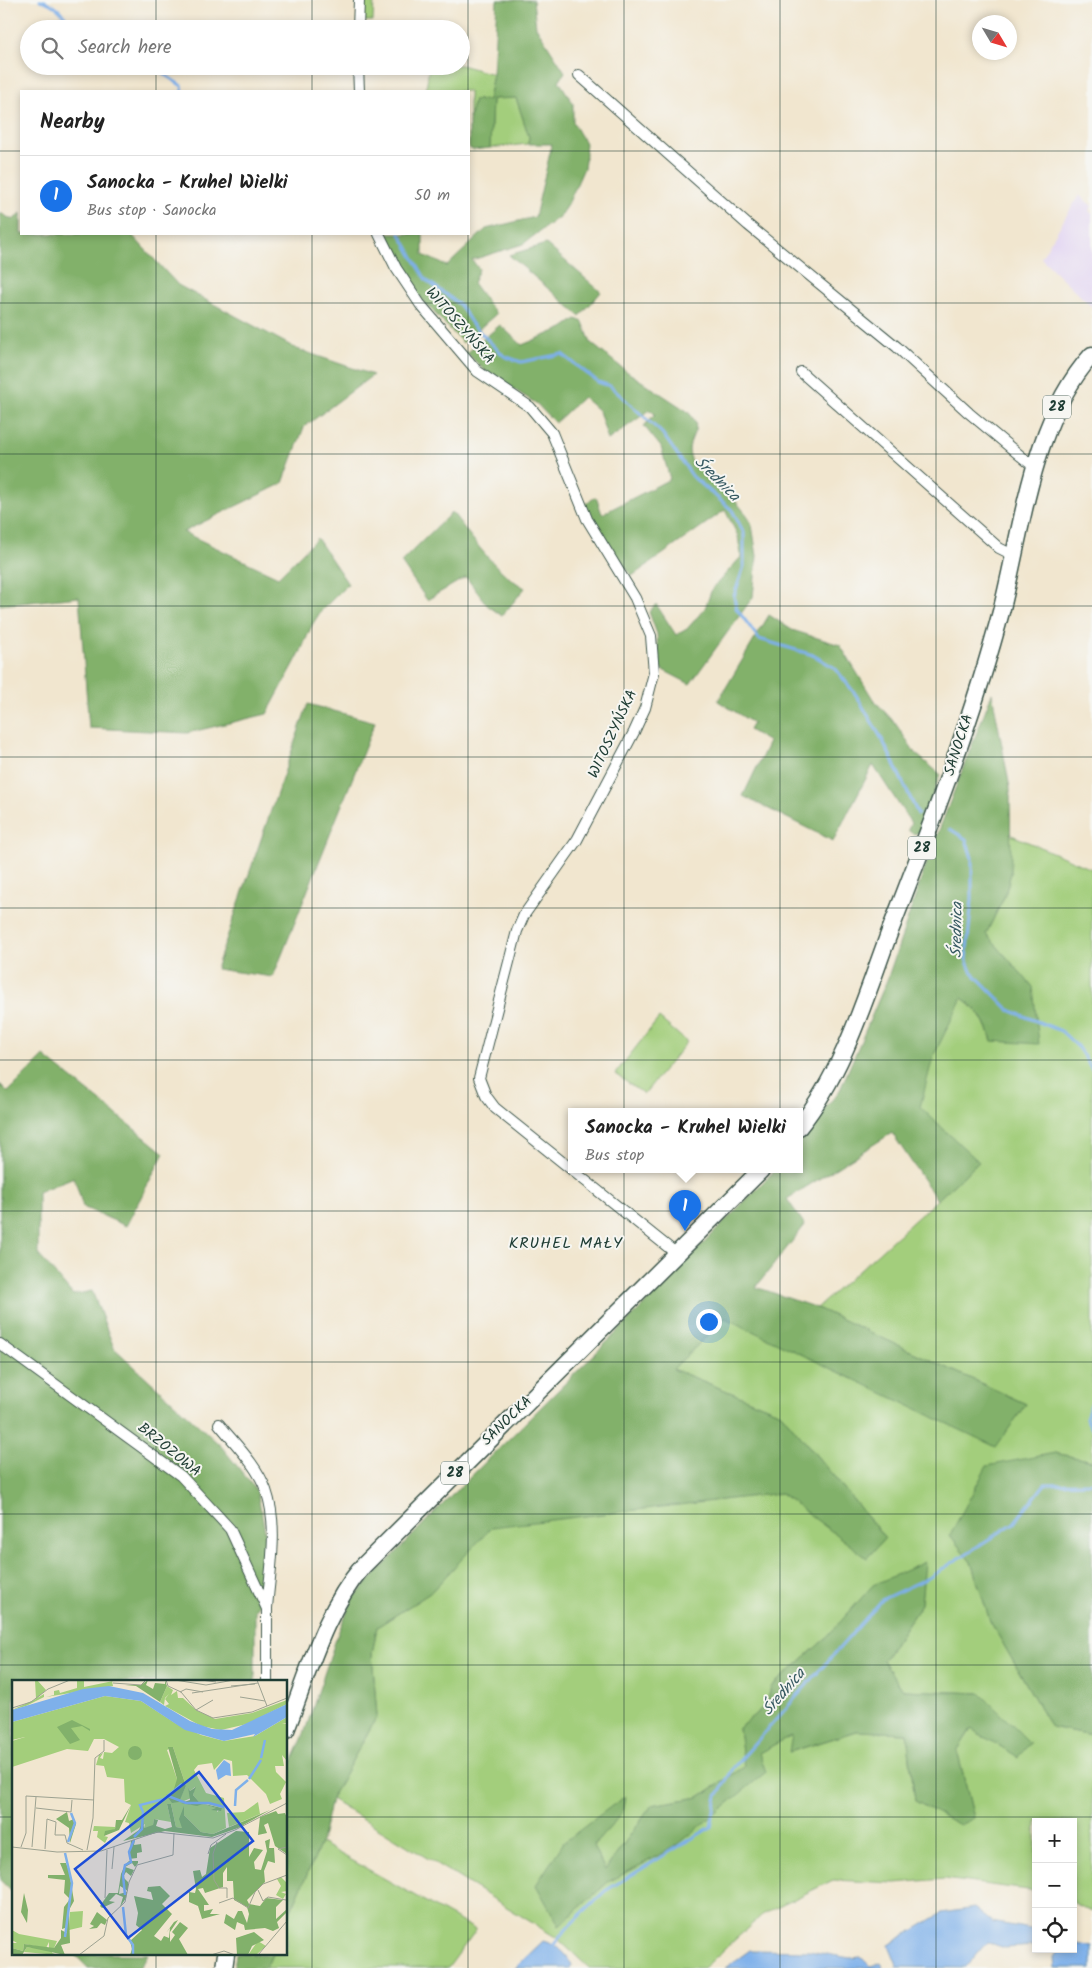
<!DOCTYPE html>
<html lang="en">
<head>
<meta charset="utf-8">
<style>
  :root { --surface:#fff; --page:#f2f2f2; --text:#222; --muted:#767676; --line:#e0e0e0; --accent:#1a73e8 }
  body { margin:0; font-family:Kalam,sans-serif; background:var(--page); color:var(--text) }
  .controls { position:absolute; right:15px; bottom:15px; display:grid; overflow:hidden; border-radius:0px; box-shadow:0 2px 8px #0003 }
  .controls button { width:45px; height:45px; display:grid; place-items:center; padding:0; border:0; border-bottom:1px solid var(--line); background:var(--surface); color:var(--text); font:25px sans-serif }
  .compass { position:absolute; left:972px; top:15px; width:45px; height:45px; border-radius:50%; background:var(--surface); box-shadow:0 2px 8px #0003; rotate:128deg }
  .you { position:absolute; left:708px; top:1321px; width:18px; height:18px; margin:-12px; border:4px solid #fff; border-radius:50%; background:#1a73e8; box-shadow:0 0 0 8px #1a73e833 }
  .badge { display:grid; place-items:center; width:32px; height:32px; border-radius:50%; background:var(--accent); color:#fff; font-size:16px; font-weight:700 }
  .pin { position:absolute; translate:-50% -41px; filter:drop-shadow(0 1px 2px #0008) }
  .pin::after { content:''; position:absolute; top:26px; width:18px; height:15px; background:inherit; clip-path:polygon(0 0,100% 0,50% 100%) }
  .popup { position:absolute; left:568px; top:1108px; width:235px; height:65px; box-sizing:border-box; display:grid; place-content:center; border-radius:0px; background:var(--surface); filter:drop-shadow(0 1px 4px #0005); font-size:16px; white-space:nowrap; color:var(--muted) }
  .popup b { font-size:19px; color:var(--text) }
  .popup::after { content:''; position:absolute; left:50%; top:100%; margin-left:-10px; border:10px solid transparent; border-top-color:var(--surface) }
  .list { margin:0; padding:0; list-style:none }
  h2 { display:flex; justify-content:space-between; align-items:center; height:65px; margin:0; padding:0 20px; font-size:21px }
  h2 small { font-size:16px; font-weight:400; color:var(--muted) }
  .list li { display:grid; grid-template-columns:32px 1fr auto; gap:15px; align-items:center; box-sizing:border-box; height:80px; padding:0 20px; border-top:1px solid var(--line) }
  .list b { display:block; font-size:19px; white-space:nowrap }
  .list p { margin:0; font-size:16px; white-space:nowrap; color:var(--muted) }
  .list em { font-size:16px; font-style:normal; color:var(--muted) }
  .icon { flex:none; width:28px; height:28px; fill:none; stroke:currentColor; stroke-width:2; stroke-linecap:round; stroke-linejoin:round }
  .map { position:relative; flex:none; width:1092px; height:1968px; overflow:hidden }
  .search { position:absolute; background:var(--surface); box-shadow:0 2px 8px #0003; left:20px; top:20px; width:450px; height:55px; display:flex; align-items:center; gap:12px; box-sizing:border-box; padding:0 18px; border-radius:28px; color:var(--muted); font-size:19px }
  .panel { position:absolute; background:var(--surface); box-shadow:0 2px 8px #0003; left:20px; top:90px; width:450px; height:145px; border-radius:0px }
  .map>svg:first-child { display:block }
  .built { fill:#e2d4f3 }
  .green { fill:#a3ce7b; stroke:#618658; fill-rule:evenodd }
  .forest { fill:#82b16b; stroke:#507750 }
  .water { fill:#7eb0ea; stroke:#4e768f }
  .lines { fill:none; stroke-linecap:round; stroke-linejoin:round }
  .stream { stroke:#7eb0ea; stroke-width:3 }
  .minor-casing { stroke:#3e564b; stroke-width:12 }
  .primary-casing { stroke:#3e564b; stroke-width:19 }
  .minor { stroke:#fff; stroke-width:10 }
  .primary { stroke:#fff; stroke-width:16 }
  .grid { fill:none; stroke:#1f3d34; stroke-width:1; stroke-opacity:0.55 }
  .labels { text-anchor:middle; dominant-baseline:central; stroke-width:4; stroke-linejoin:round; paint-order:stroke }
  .shield { fill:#f6f6f2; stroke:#60746d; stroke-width:1 }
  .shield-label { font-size:14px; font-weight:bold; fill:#1f3d34 }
  .street-label { font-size:15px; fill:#1f3d34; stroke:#f6f6f2 }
  .water-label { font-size:16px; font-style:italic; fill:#375a62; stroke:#f6f6f2 }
  .neighbourhood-label { font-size:16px; letter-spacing:1px; fill:#1f3d34; stroke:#f6f6f2 }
  .inset-river { fill:none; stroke:#7eb0ea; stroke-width:2.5 }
  .inset-road { fill:none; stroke:#9da291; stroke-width:1 }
  .view { fill:#1d4ed8; fill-opacity:0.15; stroke:#1d4ed8; stroke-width:2.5 }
  .inset-edge { fill:none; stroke:#1f3d34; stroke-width:2.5 }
</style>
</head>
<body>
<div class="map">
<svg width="1092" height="1968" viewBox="0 0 1092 1968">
  <rect width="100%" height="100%" fill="#f6f6f2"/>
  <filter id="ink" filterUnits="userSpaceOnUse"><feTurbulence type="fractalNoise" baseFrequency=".02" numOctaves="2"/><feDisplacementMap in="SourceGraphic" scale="10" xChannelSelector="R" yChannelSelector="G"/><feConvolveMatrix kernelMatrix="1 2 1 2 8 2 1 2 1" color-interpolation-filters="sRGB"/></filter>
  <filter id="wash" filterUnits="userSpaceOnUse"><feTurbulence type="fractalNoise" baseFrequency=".0096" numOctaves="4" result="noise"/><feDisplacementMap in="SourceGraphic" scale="20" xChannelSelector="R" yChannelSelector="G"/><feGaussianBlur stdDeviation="1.12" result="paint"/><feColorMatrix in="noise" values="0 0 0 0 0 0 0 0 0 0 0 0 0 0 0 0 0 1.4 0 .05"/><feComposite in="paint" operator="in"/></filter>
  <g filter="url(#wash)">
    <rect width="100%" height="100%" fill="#f1e6cf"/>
    <path class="built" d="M1079,195L1092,206L1089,211L1092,214V307L1041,258Z"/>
    <g class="green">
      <path d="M363,0H374L373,21H364Z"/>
      <path d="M461,65L493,74L488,100H474L469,119V91H426L429,66Z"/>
      <path d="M516,98L529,137L528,144L490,148L492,99Z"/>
      <path d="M1009,834L1092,869V1461L1055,1453L950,1535L971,1562L990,1621L1051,1727L1092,1735V1912L1073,1903V1822H1036V1891L944,1879L895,1883L833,1880L762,1915L704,1968H589L557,1938L331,1799L377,1716L372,1654L377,1627L430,1593L492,1526L781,1493L867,1557L885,1538L781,1413L673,1369L726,1317L996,1446L1026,1404L817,1308L979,1162L901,1095L962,998C979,1011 986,1021 992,1041L1033,987L986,934L1005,895L1011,873ZM924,1562L921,1604L883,1661L903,1690L980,1693L1018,1756L972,1728L957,1751L974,1818L915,1801L907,1733L857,1731L790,1752L793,1734L759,1753L675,1847L608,1882L559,1926L564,1842L622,1814L593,1846L605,1871L652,1805L699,1797L744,1767L739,1728L767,1704L771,1687L825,1639Z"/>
      <path d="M659,1018L687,1042L644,1094L615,1074Z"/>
      <path d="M321,1843L476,1930L448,1968H266L272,1954H286V1922Z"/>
    </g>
    <g class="forest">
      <path d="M497,0H533L536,27L565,72L559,81L573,103V122L585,143L586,154L584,168L569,202L559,217L523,244L472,260L479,269L473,283L496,314L463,343L410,287L386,234H423V255L447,266L486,229L535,217L552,144H528L529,137L516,98L492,99L490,148L473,150L469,148V121L474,100H488L493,74Z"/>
      <path d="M0,213L13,220L21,213V234H131L178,285L297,349L373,375L304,427L283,483L183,532L278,577L317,538L348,584L321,611L312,625L300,653L267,714L187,733L89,728L79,597L0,605Z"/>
      <path d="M546,244L601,292L580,316L509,255Z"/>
      <path d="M576,319L583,322L591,343L626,371L687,411C704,428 691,431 689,450C689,453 691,459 692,462L727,491L747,515L752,525L757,556L753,597L690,684L659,668L657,634L649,612L656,604L676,635L687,629L705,608L712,589L741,557L738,536L725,510L632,576L592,522L585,504L596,497L602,514L670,479L661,447L644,426L655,414L650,410L608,440L599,411L583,397L555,423L537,404L485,371L467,353L500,325L522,345L563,328Z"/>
      <path d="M452,512C473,539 494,571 525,588L502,616L487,605L466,577L427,600L401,562Z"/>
      <path d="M769,615L792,630L840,645L873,699L895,723L916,754L940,774L920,832L913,834L908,830L911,823L873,765L833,841L743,796L769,742L749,730L753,723L718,701Z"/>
      <path d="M992,693L1010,788L1011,873L1005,895L986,934L1033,987L1039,1044L992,1041C987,1021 979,1010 962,998L933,1057L920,1107L979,1162L937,1200L892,1133L787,1199L805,1225L756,1287L817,1308L1026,1404L996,1447L725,1318L673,1369L781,1413L885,1538L867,1558L781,1493L492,1527L430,1593L377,1627L372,1654L377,1716L331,1799L321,1843L286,1922V1775L303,1737L338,1633L353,1598L429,1518L625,1324L775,1170H799V1141L840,1090L887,980L928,859Z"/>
      <path d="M308,704L375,722L273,977L216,969Z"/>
      <path d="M44,1056L164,1153L126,1226L83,1207L74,1177L38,1192V1254L73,1295L92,1291L114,1348L221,1446L257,1491L269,1551L265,1596L255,1609V1682H14V1894L0,1880V1084L8,1092Z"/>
      <path d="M1055,1453L1092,1461V1735L1051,1727L990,1621L971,1562L950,1535L987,1466Z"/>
      <path d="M925,1562L921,1604L883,1661L903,1690L980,1693L1030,1743L1018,1757L971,1729L957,1751L974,1818L960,1825L915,1801L907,1733L857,1731L789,1752L792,1735L759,1753L766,1772L675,1847L608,1882L559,1926L536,1885L564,1842L625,1796L622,1814L593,1846L605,1870L652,1805L699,1797L744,1767L739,1728L767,1704L771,1687L825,1639L873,1585Z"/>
      <path d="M74,1954H148L140,1968H88Z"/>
      <path d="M236,1954H272L266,1968H234Z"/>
    </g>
    <g class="water">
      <path d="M974,1908L992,1922L1036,1930L1035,1946L1005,1948L987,1942L965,1968L898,1967L889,1945L942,1913Z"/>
      <path d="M543,1941C557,1945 566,1952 572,1965L570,1968H515Z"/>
      <path d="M1073,1943L1092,1947V1968H1055L1054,1957L1060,1949H1073Z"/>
      <path d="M750,1950L809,1951L850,1958L861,1957L870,1966L881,1963L884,1968H725Z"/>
    </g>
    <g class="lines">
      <g class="stream">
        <path d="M40,0C56,3 66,17 75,29"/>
        <path d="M156,66L165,75L182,86L183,91"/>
        <path d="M400,234L426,280L460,305L472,324L504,356L521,362L562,354L598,382L610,386L662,433L693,477L732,510L744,533V566L734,596L736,608L759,639L813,655L835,668L856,695L883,741L918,814"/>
        <path d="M950,829L966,839L972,858V899L966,959L971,971L1009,1010L1061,1031L1077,1046L1092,1069"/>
        <path d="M1092,1402L1086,1418L1092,1429"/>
        <path d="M552,1947L569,1926L605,1891L711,1827L717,1796L734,1767L883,1599L930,1577L1014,1523L1045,1484L1092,1483"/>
      </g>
    </g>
  </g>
  <g filter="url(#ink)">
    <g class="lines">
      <defs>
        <g id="minor">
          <path d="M358,29L359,0"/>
          <path d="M358,66L359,91"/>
          <path d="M579,75L748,225L897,347L969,413L1028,462L1036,466"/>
          <path d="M379,234L396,268L420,304L477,371L530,407L552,433L587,519L635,598L651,636L654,673L645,708L634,732L577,840L524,915L517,931L479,1078L486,1096L495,1108L571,1169"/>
          <path d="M801,372L999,548L1015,556"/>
          <path d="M572,1170L678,1255"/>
          <path d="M0,1344L181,1476L230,1529L267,1609V1682"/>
          <path d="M219,1424C235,1444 257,1465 266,1490C279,1527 270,1570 267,1608"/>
        </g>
        <g id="primary">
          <path d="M799,1127C844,1071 865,998 890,931C931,825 973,718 1002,608C1023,525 1033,420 1092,355"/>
          <path d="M286,1730C308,1674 324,1612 363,1566L761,1170"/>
          <path d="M224,1968L226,1954"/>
        </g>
      </defs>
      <use href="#minor" class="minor-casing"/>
      <use href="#primary" class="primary-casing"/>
      <use href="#minor" class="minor"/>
      <use href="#primary" class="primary"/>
    </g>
  </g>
  <path class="grid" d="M156,0V29M312,0V29M468,0V91M624,0V1968M780,0V1968M936,0V1968M156,66V91M312,66V91M0,151H21M469,151H1092M156,234V1682M312,234V1968M468,234V1968M0,303H1092M0,454H1092M0,606H1092M0,757H1092M0,908H1092M0,1060H1092M0,1211H1092M0,1362H1092M0,1514H1092M0,1665H1092M0,1817H14M286,1817H1092M156,1954V1968"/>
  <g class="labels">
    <g class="shield">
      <rect x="1043" y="395.5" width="28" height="23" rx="4"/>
      <rect x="908" y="836.5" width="28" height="23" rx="4"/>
      <rect x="441" y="1461.5" width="28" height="23" rx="4"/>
    </g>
    <g class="shield-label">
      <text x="1057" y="407">28</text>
      <text x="922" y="848">28</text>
      <text x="455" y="1473">28</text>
    </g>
    <g class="street-label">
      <text transform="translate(460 326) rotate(49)">WITOSZYŃSKA</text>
      <text transform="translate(613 734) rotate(-65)">WITOSZYŃSKA</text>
      <text transform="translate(959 745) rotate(-72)">SANOCKA</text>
      <text transform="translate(507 1421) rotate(-44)">SANOCKA</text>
      <text transform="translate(169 1450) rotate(39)">BRZOZOWA</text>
    </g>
    <g class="water-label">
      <text transform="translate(717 479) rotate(45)">Średnica</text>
      <text transform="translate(957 930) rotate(-89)">Średnica</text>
      <text transform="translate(784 1692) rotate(-49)">Średnica</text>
    </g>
    <g class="neighbourhood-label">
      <text x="566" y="1243">KRUHEL MAŁY</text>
    </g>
  </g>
  <g transform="translate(12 1680)">
    <rect width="275" height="275" fill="#f1e6cf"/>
    <path d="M23,0H25L34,10L25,18L32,14V17L14,26L0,30L24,19ZM65,0H72V7L106,0L100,1L101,6L34,17L42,15V11L47,10L48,13L65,8ZM155,6L161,10L159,15L165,11L166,18H171L184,30L203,39L240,33L275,20V24L235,44L209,50L189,46L153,26L157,24L153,19L157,14L153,18L152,25L148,22ZM93,16L129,21L163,43L189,55L212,61L243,56L275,37V43H270L275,44V81L270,75L272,86H263L264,92L274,102L268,114L270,119L258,124L254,114L235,95L221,96L220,81L212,79L202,90L200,83L186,85L182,90L194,113L212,118L214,148L201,154L189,152L172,135V127L170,148L164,147L159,124H155L159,142L142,139L141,147L132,148L133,144L119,153L117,143L113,142L119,125L113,122L112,99L95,97L92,86L84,85L87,75L91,73L88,78L91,79L92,72L100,73L107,67L92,59H82L76,71L55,69L0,87V61L13,57L0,60V42ZM161,67L174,106L167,120L165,99L155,70ZM176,107L178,111L183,107L181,115L187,122L210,128L205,132V128L191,124L179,125L172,121L179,118ZM246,122L248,134L217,147L215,133L232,132ZM82,146L103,147V149L92,156L96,157L93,163L85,157L86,151H81ZM269,197L275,203V211L269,212L274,214L271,219L264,215L269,206L265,199ZM71,231L70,247L57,250L58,232ZM0,250L7,254L45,261L42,268H37V262L34,268L12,264L11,271L0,268V263H5L0,260ZM246,261L254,266L244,275H236ZM15,267L41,270L40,273L46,275L12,272Z" fill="#a3ce7b" fill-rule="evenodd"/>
    <path d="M136,0L134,5L141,9L143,3L153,4V0L155,6L148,22L124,6L113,5H129ZM60,40L78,49V51L70,46L59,48L68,60L58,64L45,47ZM116 73a7 7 0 1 1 14 0a7 7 0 1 1-14 0ZM156,67H161L174,106L167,122L160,123L154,115L161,112L165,99ZM176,107L178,111L184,107L181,115L188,123L210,128L209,131L199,130L204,128L191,124L185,126L169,123L178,120ZM155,124H159L164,147L170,148L167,139L172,126V135L189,152L201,154L258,130L226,148L200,157L153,151L111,161L127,150L131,141L132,148L141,145L142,139L146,140L144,146L153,149L160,147ZM119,125L107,150L92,156L93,151L103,149L104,140H110ZM264,131L266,134L273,133L275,138V174L263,166L256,143L252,145L255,153L246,155L248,137ZM55,132L57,141L62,139L64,144L58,163L57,148L44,139ZM224,151L237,152V177L242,168L251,170L242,182L243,189L249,190L255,171L253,161L258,159L257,168H262L263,183L256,181L252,191L253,202L235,220L237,224L248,226L254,218L271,220L264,227V239L275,229V232L265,242L267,248L261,251L253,248L233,250L232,245L225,242L223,250L212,243L214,234L222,239L226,231H230L235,243L237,234L235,227L222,220L221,201H215V187L211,193V207L193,213L191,208L186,209L197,225H192V231L201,229L198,234H208L190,239L186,226L177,222V212L183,213L184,209L181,191L188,190L190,197L194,194L198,168ZM123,160L122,165L129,164L130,172L125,173V178L117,179L119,161ZM117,181H126V183L123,187L120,183L113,187L122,190L119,196L114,192L111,197L116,202V211L108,206L107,214L115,212L114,218L108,227L111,217L104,214L97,221L103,222L90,228L88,226L97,213H106L109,194L113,185ZM48,183H54L57,191L62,221L57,230L58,263L49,265L53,275L15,267L10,275H0V268L11,271L12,264L42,268L49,258V250L55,253L53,248L50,249L52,227L58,219L52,213L53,200L36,198V195H53ZM148,206L158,216L150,224L160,234L142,256L149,261L152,256L157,258L158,248L154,253L162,242L166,240L158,252V262L163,255L160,252L168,242L176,248L167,259L176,275H118L120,269L118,261L130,250L124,245L126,233L122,216L141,220L139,212L135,211L136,207ZM12,213L16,230L15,243L9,232ZM85,232L95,240L93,245L89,243L85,248L77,249L82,246L78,244ZM242,252L252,260L240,266L236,275H225L224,258Z" fill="#82b16b"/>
    <path d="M97,6L131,13L178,41L200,49L220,50L275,24V37L241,57L243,54L212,61L173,50L129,21L93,16L0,42V30L71,9ZM212,80L218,84L219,96L214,95L206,100L204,90Z" fill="#7eb0ea"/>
    <path class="inset-river" d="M249,78L253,60M237,99L249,80M156,116L174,123H197L212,127M223,126L224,110L236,100M122,157L130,149L131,132L128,125L152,119L170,104M56,162L63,143L59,133M113,215L111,195L113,185L119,182L117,172L122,160M111,227L114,255L121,265V275M53,257L60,203L53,173"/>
    <path class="inset-road" d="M154,0L156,6L169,12L184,30L201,38L240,32L275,18M163,0L194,5L222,0M189,0L204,2M245,0L255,26M101,3L129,5L134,0M219,6L243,4M168,12L174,9L191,12M180,13L246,3M228,17L253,21M0,28L19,22L36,9L58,0M184,30L201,20M24,128L59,132L60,120M205,162L201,174L202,200L207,208H215V218M0,167L45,172L89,171L145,152L201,158L223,150L275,123M9,167L14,153V116L82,120M20,167L24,117M275,167L266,169L275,175M33,169L35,139L44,142L43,155H53L55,163L71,170M75,170L81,138L83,78L92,71V60M196,174L199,165L214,154M100,189L102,167M246,210L251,221L256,217L274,220M93,218L95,170M207,223L221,218L236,228L243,212L251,204L275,195M67,275L92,256L96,238L113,222L117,202L125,185L161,175L162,153M199,275L212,271L223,275M246,275L275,241"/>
    <path class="view" d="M187,92L241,161L116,258L63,189Z"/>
    <rect width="275" height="275" class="inset-edge"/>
  </g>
</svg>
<div class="controls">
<button>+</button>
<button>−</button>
<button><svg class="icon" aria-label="locate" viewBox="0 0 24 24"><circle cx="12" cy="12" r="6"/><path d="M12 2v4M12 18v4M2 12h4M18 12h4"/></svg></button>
</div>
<svg class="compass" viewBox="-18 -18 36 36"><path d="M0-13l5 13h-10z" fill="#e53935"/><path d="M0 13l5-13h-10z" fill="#767676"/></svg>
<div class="you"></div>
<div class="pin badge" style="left:685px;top:1231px">1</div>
<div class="popup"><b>Sanocka - Kruhel Wielki</b>Bus stop</div>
<div class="search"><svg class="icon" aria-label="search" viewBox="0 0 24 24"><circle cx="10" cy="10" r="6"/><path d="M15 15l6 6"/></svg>Search here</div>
<section class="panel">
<h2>Nearby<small></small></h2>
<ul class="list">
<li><span class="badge">1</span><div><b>Sanocka - Kruhel Wielki</b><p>Bus stop · Sanocka</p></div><em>50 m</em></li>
</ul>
</section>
</div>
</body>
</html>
